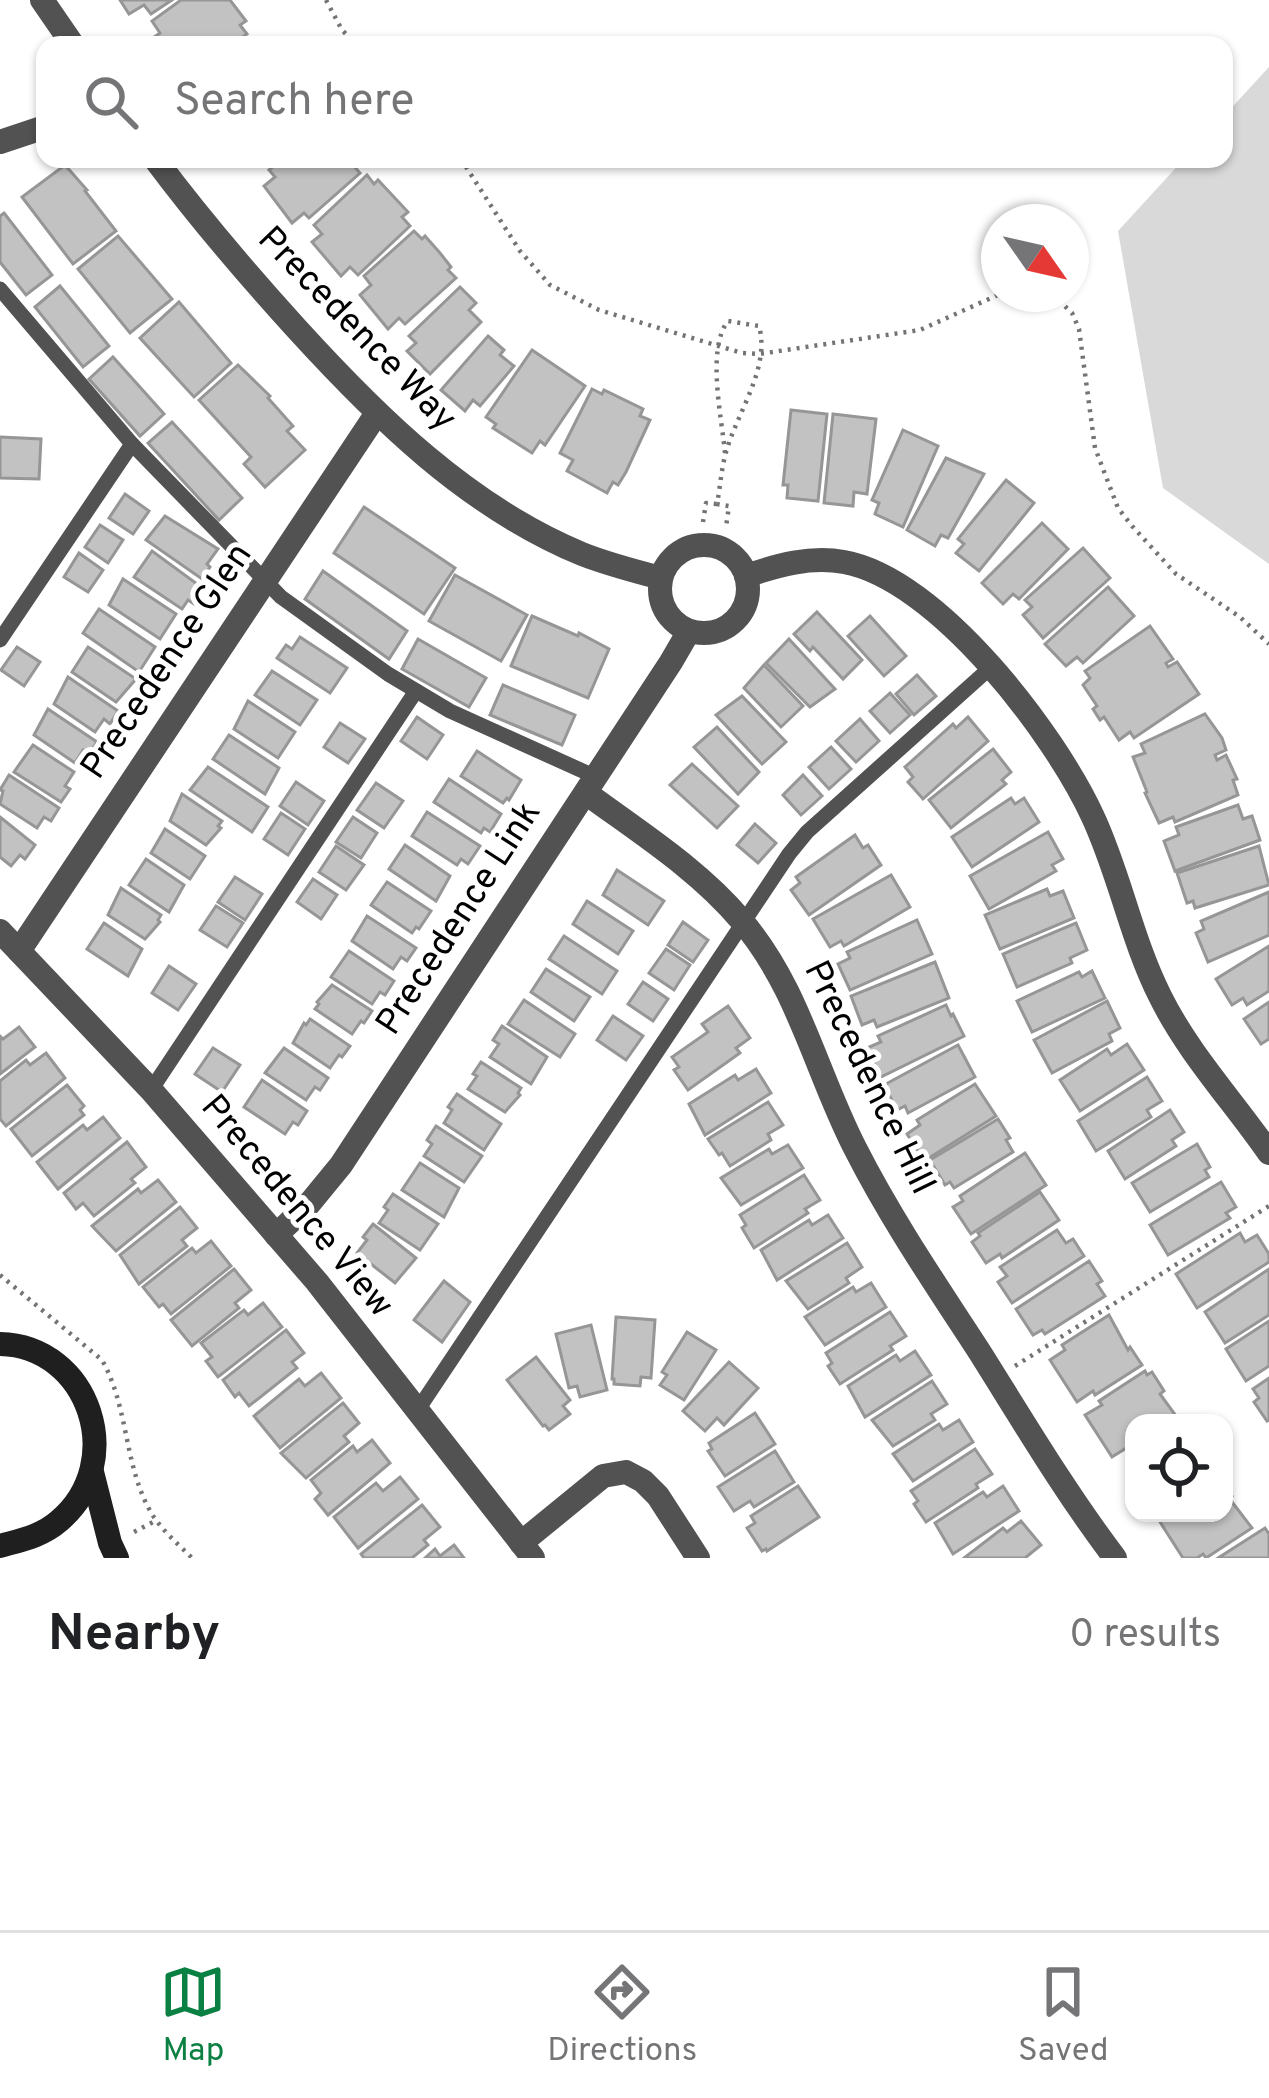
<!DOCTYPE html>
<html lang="en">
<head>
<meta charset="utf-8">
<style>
  :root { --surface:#fff; --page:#f2f2f2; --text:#202124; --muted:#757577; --line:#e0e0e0; --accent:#0b8043 }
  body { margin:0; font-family:Overpass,sans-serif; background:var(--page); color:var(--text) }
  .controls { position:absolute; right:36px; bottom:36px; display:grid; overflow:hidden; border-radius:24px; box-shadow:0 3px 9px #0004 }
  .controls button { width:108px; height:108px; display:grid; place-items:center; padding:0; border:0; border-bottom:3px solid var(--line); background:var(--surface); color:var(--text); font:60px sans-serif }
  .compass { position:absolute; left:981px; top:204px; width:108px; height:108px; border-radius:50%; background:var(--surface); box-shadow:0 3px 9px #0004; rotate:124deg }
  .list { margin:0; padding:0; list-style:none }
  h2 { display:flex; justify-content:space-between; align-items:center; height:156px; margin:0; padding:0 48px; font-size:51px }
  h2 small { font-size:39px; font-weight:400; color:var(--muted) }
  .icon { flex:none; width:66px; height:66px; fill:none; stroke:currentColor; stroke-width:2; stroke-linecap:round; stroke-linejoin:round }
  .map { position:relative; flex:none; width:1269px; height:1558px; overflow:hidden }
  .search { position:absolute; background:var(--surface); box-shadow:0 3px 9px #0004; left:36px; right:36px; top:36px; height:132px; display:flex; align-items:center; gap:30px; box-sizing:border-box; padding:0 42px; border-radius:24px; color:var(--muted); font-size:45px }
  .sheet { height:372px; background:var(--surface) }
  nav { display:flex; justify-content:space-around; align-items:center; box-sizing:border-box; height:168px; border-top:3px solid var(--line); background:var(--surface); font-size:33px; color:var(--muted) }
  nav a { display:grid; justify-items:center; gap:6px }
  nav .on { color:var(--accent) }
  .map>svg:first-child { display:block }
  .green { fill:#d9d9d9 }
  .building { fill:#c2c2c2; stroke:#969696; stroke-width:3 }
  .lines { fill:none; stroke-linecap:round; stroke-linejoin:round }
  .path { stroke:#747474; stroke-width:4.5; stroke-dasharray:3 6; stroke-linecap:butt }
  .service { stroke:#525252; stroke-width:15 }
  .minor { stroke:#525252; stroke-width:24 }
  .secondary { stroke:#1f1f1f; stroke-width:24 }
  .labels { text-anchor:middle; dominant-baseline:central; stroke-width:10; stroke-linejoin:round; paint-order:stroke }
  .street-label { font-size:36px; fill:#000; stroke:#fff }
</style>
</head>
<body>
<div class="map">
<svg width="1269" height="1558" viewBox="0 0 1269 1558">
  <rect width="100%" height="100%" fill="#fff"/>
  <path class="green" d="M1269,67V564L1163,488L1118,231L1184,159H1224V116Z"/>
  <g class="building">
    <path d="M120,0H172L151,14L144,5L129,14Z"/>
    <path d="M181,0H230L246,21L240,25L247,34L231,45H153L150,40L160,33L152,21Z"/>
    <path d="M282,159H354L356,162L353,165L360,173L309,218L304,213L292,223L264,186L275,177L269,170Z"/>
    <path d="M65,165L87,190L85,191L116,231L73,264L22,197Z"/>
    <path d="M367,175L374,184L378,180L408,212L402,217L410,226L358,275L350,267L341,276L312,242L322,234L314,225Z"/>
    <path d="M4,213L52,275L26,295L0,262V216Z"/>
    <path d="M414,231L422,239L425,236L440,253L451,267L448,270L456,278L405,324L399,318L388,329L360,295L371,285L364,276Z"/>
    <path d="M118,236L172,299L130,333L78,269Z"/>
    <path d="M60,286L109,346L83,367L35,307Z"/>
    <path d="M460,287L476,303L469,310L481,322L430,374L407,351L416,343L409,336Z"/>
    <path d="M179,302L231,363L194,397L140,338Z"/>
    <path d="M488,336L504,350L500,355L514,366L480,406L473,400L465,411L441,390Z"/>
    <path d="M532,350L585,386L545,445L540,441L532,453L493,428L496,424L486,417Z"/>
    <path d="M113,357L164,414L140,436L89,379Z"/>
    <path d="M238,365L270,396L268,398L293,426L287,431L305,450L265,487L244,464L251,457L199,400Z"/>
    <path d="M592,389L602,394L604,390L643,409L640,416L650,420L626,472L618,485L613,482L607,493L567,471L573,460L560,453Z"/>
    <path d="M791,410L827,414L818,501L787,498L788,485H783Z"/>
    <path d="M833,414L876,419L867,494L854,492L853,506L824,503Z"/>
    <path d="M172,422L242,498L219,520L148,443Z"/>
    <path d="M903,430L938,446L903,527L875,514L879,503L872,500Z"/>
    <path d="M0,437L41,439L39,479L0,478Z"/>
    <path d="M946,458L984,474L948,538L941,535L935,546L907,530Z"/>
    <path d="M1006,480L1034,503L979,571L956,553L964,544L958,539Z"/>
    <path d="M125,494L149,511L133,534L109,518Z"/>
    <path d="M364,507L455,568L424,614L334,553Z"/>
    <path d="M165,516L218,549L207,564L210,567L202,579L146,540Z"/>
    <path d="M1042,523L1068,549L1019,599L1013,594L1003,604L982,583Z"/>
    <path d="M100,525L123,540L108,563L85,547Z"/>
    <path d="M1083,548L1110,578L1043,638L1023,615L1032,607L1025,600Z"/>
    <path d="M152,551L204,589L194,604L188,600L182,609L134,577Z"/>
    <path d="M79,553L103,570L88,592L64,577Z"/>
    <path d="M323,571L407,631L389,659L305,599Z"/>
    <path d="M455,575L527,615L501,661L429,621Z"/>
    <path d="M123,579L176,614L160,639L109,605Z"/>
    <path d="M1108,587L1134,616L1083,663L1077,657L1066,666L1045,644Z"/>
    <path d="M99,609L155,647L139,672L83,633Z"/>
    <path d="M817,612L862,660L843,679L813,647L810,651L794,634Z"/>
    <path d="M532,616L578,636L579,633L609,649L588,698L511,666Z"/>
    <path d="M870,616L906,656L884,676L848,636Z"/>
    <path d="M1150,626L1173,659L1166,663L1168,667L1177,662L1199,694L1134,738L1130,732L1119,740L1104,717L1100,720L1093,709L1097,706L1083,685L1090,678L1085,671Z"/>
    <path d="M300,637L347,668L330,693L277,658L286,645L292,649Z"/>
    <path d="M418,639L486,678L469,707L402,669Z"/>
    <path d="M789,639L835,689L810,707L766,663Z"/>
    <path d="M17,647L40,662L24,686L1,670Z"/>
    <path d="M88,647L136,679L116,702L72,672Z"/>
    <path d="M764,665L803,706L781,727L744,688Z"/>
    <path d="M272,671L317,700L300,725L255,695Z"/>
    <path d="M917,675L936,696L914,715L896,694Z"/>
    <path d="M68,677L118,711L110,724L104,719L95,732L54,704Z"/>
    <path d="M503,685L575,715L562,745L490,715Z"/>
    <path d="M890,693L910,715L890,733L870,711Z"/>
    <path d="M742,696L786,742L762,764L716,715Z"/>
    <path d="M248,701L295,732L278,758L234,729Z"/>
    <path d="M48,709L97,742L89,754L83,750L75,763L34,735Z"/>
    <path d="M1205,714L1222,738L1226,750L1215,755L1217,760L1226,755L1237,779L1233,780L1238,795L1175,822L1173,817L1159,823L1145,793L1147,792L1133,757L1145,753L1141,744Z"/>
    <path d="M417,717L443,735L427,759L401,741Z"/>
    <path d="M968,717L988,741L923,799L908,782L913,777L905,767L953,724L956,728Z"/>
    <path d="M860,719L879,741L856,762L836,741Z"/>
    <path d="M340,723L365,739L348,763L324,747Z"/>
    <path d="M717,727L759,772L738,794L694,747Z"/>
    <path d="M229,735L279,768L265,794L213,759Z"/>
    <path d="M33,745L74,772L65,786L70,789L61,802L14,772Z"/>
    <path d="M831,747L851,769L829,789L809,767Z"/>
    <path d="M993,749L1011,772L1002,780L1006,784L951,828L929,800Z"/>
    <path d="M477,751L521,780L509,800L507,798L503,803L461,776Z"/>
    <path d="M692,764L738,806L717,828L670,785Z"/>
    <path d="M208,767L268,807L252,832L190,790Z"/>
    <path d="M9,775L59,808L51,821L44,817L37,828L0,804L3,791L0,790Z"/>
    <path d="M803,775L822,796L801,815L783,795Z"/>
    <path d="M449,779L501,814L490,832L484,828L481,833L434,802Z"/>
    <path d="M296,782L324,801L308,825L280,806Z"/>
    <path d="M376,783L403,801L384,828L357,810Z"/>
    <path d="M182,794L222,821L218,826L221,828L206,845L170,821Z"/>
    <path d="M1011,798L1015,804L1024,798L1039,822L972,867L952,837Z"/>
    <path d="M1238,805L1243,819L1252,816L1260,840L1175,871L1164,841L1179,835L1176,827Z"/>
    <path d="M427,812L480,846L468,864L461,859L457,865L412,836Z"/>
    <path d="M281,813L305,829L288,855L264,839Z"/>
    <path d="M0,817L35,845L25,859L20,855L11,866L0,857Z"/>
    <path d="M353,817L377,833L361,858L336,842Z"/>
    <path d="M755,824L776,843L758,863L737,845Z"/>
    <path d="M165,829L205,856L190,879L151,853Z"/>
    <path d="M1048,832L1063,859L1052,865L1056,871L989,909L970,876Z"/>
    <path d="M855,835L863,848L868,845L881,865L809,915L791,890L800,883L796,877Z"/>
    <path d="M405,845L450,876L436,901L389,869Z"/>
    <path d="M336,846L364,865L346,890L319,872Z"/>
    <path d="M1259,846L1269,885L1195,908L1193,901L1187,903L1177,873Z"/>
    <path d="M146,859L184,885L169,912L129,885Z"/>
    <path d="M617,870L664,901L648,925L603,895Z"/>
    <path d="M891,875L910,907L844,946L841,941L830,947L813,919Z"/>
    <path d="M235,877L262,894L245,920L218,902Z"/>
    <path d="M313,879L337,895L321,919L297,902Z"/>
    <path d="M387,882L431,911L419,929L416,927L412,933L371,905Z"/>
    <path d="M121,888L161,915L158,920L160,922L145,939L108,915Z"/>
    <path d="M1047,889L1050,896L1063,891L1074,918L1000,949L985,915Z"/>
    <path d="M1269,892V935L1208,962L1196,933L1204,929L1201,921Z"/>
    <path d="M587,901L633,931L618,954L573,924Z"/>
    <path d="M216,906L243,923L227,947L200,930Z"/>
    <path d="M367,916L416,948L407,961L401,957L393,969L352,941Z"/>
    <path d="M917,920L932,954L850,990L838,964L850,958L847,952Z"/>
    <path d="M683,922L708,940L693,962L668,945Z"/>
    <path d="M104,923L142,949L128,976L87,949Z"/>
    <path d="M1076,923L1087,950L1070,958L1072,963L1017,987L1003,954Z"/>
    <path d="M564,936L617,971L602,994L549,959Z"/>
    <path d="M1269,946V991L1247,1005L1243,998L1232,1005L1216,979Z"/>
    <path d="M666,949L690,965L674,990L649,973Z"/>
    <path d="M349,951L394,981L385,995L380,992L372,1004L331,977Z"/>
    <path d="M935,962L949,998L877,1027L874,1020L862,1025L851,996Z"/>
    <path d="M169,966L196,984L178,1010L152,993Z"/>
    <path d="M546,969L590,997L574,1021L531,992Z"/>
    <path d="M1092,971L1105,998L1032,1032L1017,1001L1079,972L1082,977Z"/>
    <path d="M643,982L668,999L653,1021L628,1004Z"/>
    <path d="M332,985L372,1011L364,1023L361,1021L352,1034L315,1009L319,1004L317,1002Z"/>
    <path d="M524,1000L575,1034L560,1057L508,1024Z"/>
    <path d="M1107,1001L1120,1028L1109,1034L1112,1041L1052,1073L1034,1040Z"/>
    <path d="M1269,1002V1039L1261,1044L1244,1019Z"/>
    <path d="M946,1005L951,1016L953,1014L964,1036L881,1077L867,1048L881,1042L878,1036Z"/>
    <path d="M728,1006L750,1038L736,1048L740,1053L688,1090L674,1070L679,1067L672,1057L708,1032L702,1024Z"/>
    <path d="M613,1016L643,1036L626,1060L597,1040Z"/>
    <path d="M310,1019L350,1046L342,1057L339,1055L330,1068L293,1043L304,1023L306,1025Z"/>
    <path d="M502,1026L547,1057L531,1084L490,1057L499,1044L493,1040Z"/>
    <path d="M19,1027L35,1047L0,1074V1036L3,1039Z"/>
    <path d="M1127,1044L1144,1070L1080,1111L1060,1080L1107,1049L1111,1055Z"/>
    <path d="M958,1045L975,1077L908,1113L905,1106L897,1110L884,1085Z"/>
    <path d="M213,1048L240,1065L222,1092L195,1074Z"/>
    <path d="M284,1048L328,1078L320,1090L315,1087L306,1100L265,1073Z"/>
    <path d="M46,1053L65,1078L6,1126L0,1119V1081L26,1060L30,1065Z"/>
    <path d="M481,1062L521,1088L518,1093L520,1095L505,1112L468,1089L477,1076L473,1074Z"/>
    <path d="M756,1069L771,1093L705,1135L689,1104L735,1075L738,1080Z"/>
    <path d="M1147,1077L1162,1101L1147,1110L1151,1117L1096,1151L1078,1121Z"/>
    <path d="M262,1080L307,1111L298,1125L293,1122L285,1134L244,1107Z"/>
    <path d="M975,1084L996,1116L924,1161L907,1134L920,1125L917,1120Z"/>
    <path d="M67,1085L84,1106L80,1110L84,1115L32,1156L11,1129Z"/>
    <path d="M457,1094L501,1124L484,1150L444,1123L452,1110L448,1107Z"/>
    <path d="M768,1102L783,1125L768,1134L771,1140L730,1166L722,1153L719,1155L708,1139Z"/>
    <path d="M1170,1110L1184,1132L1172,1140L1176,1146L1125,1179L1108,1151Z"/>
    <path d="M103,1117L120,1138L58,1189L37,1162L83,1125L87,1130Z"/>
    <path d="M998,1119L1010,1138L1006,1140L1013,1152L954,1188L950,1182L945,1185L930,1160Z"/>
    <path d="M436,1126L482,1156L464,1182L424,1156L432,1144L427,1140Z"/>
    <path d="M127,1142L146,1167L131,1179L135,1183L94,1216L83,1203L76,1209L64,1193Z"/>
    <path d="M1197,1144L1210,1167L1205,1170L1209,1177L1150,1212L1132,1183Z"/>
    <path d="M788,1145L803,1168L741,1205L721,1178L769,1149L772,1154Z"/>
    <path d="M1025,1153L1046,1185L971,1234L953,1207L963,1201L960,1196Z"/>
    <path d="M420,1163L459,1188L444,1217L402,1190Z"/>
    <path d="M804,1175L820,1200L805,1209L808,1213L754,1248L742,1228L746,1225L740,1215Z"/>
    <path d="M158,1180L176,1202L116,1251L92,1226L138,1189L141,1193Z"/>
    <path d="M1221,1182L1236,1207L1226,1213L1230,1218L1168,1255L1150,1225Z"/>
    <path d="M1040,1192L1059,1220L1002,1258L1000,1254L986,1263L972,1242L980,1236L978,1233Z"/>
    <path d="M393,1194L438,1224L420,1250L379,1223L388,1210L384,1207Z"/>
    <path d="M180,1207L197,1228L182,1240L187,1246L139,1284L120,1255Z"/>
    <path d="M828,1215L843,1238L777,1280L761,1250L809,1220L812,1225Z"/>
    <path d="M373,1224L416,1258L395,1283L357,1253L367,1240L363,1237Z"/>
    <path d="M1057,1230L1066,1243L1073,1239L1084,1256L1012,1303L998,1282L1007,1276L1000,1267Z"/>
    <path d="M1240,1233L1245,1242L1257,1235L1269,1254V1262L1197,1308L1176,1274Z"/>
    <path d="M211,1241L231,1266L171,1314L163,1304L159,1307L143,1287L192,1248L196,1253Z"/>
    <path d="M847,1243L862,1267L846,1278L849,1283L808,1309L786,1281Z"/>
    <path d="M1089,1261L1102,1281L1097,1284L1105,1296L1045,1334L1042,1330L1033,1335L1016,1309Z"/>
    <path d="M234,1269L251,1290L235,1303L239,1308L192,1346L171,1320Z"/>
    <path d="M1269,1269V1315L1225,1343L1205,1312Z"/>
    <path d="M444,1281L470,1302L442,1342L414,1320Z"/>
    <path d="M871,1283L886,1307L825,1345L805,1317L853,1287L856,1292Z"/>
    <path d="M263,1303L282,1327L218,1377L206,1361L212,1357L201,1343L244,1310L248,1315Z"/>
    <path d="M890,1312L906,1336L890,1346L893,1350L840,1384L828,1366L832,1363L826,1353Z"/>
    <path d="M1109,1315L1128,1350L1130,1347L1142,1365L1095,1395L1093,1391L1077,1402L1050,1360L1065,1350L1062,1345Z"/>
    <path d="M616,1317L655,1320L651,1378L641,1377L640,1386L614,1384V1379H612Z"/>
    <path d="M1269,1321V1366L1246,1381L1226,1349Z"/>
    <path d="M591,1325L607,1390L580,1397L577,1386L569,1388L556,1334Z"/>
    <path d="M286,1330L304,1353L292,1362L297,1368L249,1406L239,1393L235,1397L223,1380Z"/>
    <path d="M687,1332L716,1350L684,1400L660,1385L667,1375L662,1372Z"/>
    <path d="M915,1351L931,1375L865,1417L848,1386L896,1355L900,1361Z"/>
    <path d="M536,1357L570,1400L563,1406L570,1414L549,1430L545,1425L543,1426L507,1380Z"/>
    <path d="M729,1362L758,1388L724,1425L717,1418L705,1431L683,1411Z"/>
    <path d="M1145,1371L1147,1375L1152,1372L1164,1391L1160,1394L1179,1420L1174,1423H1134V1449L1130,1451L1128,1447L1112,1457L1085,1415L1102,1405L1099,1401Z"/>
    <path d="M321,1373L341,1398L280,1448L254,1416L299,1379L305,1386Z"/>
    <path d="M1269,1378V1420L1267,1421L1254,1402L1259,1398L1253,1389Z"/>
    <path d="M932,1381L947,1404L931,1414L935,1420L893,1446L872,1420Z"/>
    <path d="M343,1403L359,1423L344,1436L349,1442L306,1478L281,1453Z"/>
    <path d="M755,1413L775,1444L725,1476L708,1451L712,1449L709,1443Z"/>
    <path d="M959,1420L973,1442L913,1481L893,1454L939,1424L943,1430Z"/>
    <path d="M372,1440L390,1463L328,1515L315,1499L321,1493L311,1480L353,1446L357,1452Z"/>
    <path d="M975,1449L992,1474L976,1484L978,1488L926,1522L914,1504L918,1501L911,1491Z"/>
    <path d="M775,1451L794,1482L754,1507L750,1501L734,1511L718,1487Z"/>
    <path d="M400,1477L418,1499L358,1548L334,1517L376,1483L383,1491Z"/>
    <path d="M1224,1484L1232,1496L1229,1498L1252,1528L1206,1558L1203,1554L1197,1558H1183L1160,1522L1175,1513H1224Z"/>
    <path d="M798,1486L819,1517L767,1551L766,1549L762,1551L747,1528L755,1523L751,1516Z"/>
    <path d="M1003,1486L1019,1511L953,1554L935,1523L983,1492L987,1497Z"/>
    <path d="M422,1505L440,1527L424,1540L428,1545L412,1558H364L361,1554Z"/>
    <path d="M1021,1521L1041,1545L1025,1558H964L1003,1528L1007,1532Z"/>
    <path d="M1265,1528L1269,1534V1558H1218Z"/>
    <path d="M454,1545L464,1558H425L435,1549L440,1556Z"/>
  </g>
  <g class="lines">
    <g class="path">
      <path d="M326,0L342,30L357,45"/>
      <path d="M461,159L520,251L550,285L599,310L742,353L759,354L920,330L1000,294"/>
      <path d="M1052,294L1072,313L1079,329L1095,448L1118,508L1132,526L1176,574L1240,617L1269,644"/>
      <path d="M725,453C722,419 706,349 728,321L759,326C771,369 735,415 725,456C721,472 720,488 717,504L729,506L726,527"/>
      <path d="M703,522L706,503L717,504"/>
      <path d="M0,1275L102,1360C128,1406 124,1461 148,1507C158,1527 176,1542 192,1558"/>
      <path d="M1015,1366L1269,1206"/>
      <path d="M134,1532L155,1521"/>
    </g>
    <g class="service">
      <path d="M0,289L132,444L281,597L388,674L450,711L596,777"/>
      <path d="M0,640L132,444"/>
      <path d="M151,1090L416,691"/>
      <path d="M417,1411L789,854L807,832L990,668"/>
    </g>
    <g class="minor">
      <path d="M42,0L73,45"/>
      <path d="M0,142L45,127"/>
      <path d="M155,159C199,218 247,274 296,328C377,417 468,507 582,554C607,564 634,571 661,578"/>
      <circle cx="704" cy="589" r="44"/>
      <path d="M746,576C778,565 810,556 844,562C938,579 1055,734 1093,817C1120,875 1131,938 1160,996C1188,1053 1233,1101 1269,1153"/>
      <path d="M586,793C639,832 698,869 741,920C798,986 816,1072 855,1148C891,1219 936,1285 979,1351C1023,1421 1065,1492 1115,1558"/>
      <path d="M0,931L151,1090L317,1282L533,1558"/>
      <path d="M19,951L377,413"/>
      <path d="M276,1235L309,1204L341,1165L671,662L689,631"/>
      <path d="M521,1543L603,1476L626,1472L643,1481L658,1496L698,1558"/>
    </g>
    <g class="secondary">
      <path d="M0,1344C90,1346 128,1463 59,1521C42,1536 21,1540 0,1546"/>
      <path d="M92,1472L110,1543L117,1558"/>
    </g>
  </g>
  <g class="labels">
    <g class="street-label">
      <text transform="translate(356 330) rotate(46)">Precedence Way</text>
      <text transform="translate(168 662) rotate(-56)">Precedence Glen</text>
      <text transform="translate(460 919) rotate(-57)">Precedence Link</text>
      <text transform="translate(868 1078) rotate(64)">Precedence Hill</text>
      <text transform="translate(296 1207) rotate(50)">Precedence View</text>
    </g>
  </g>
</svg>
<div class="controls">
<button><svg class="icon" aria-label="locate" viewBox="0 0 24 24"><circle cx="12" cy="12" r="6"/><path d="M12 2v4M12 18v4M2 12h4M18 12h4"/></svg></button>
</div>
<svg class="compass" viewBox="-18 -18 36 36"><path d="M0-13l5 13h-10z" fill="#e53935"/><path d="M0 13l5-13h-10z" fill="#757577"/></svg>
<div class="search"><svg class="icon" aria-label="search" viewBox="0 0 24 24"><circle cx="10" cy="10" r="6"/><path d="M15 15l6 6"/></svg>Search here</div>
</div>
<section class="sheet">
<h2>Nearby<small>0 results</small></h2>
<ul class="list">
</ul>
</section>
<nav>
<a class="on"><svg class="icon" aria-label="map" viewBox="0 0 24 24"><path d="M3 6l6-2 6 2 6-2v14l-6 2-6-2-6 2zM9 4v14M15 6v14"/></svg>Map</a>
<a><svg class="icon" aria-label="directions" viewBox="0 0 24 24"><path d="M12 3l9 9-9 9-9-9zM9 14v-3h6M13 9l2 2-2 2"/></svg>Directions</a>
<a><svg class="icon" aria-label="saved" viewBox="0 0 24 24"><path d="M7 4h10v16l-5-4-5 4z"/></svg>Saved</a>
</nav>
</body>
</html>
